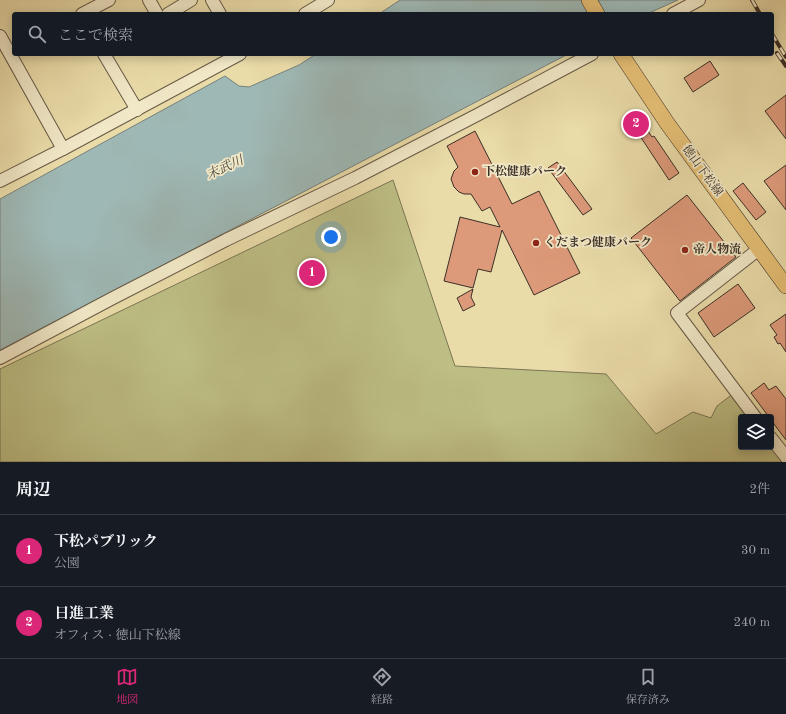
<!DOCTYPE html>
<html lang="ja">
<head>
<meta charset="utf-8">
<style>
  :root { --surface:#171b24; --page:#242831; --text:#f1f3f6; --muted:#9ea1a6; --line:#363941; --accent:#db2777 }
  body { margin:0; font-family:"Old Standard TT","Noto Serif JP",serif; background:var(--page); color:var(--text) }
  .controls { position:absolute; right:12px; bottom:12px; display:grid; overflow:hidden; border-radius:4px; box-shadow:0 2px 10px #0003 }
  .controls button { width:36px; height:36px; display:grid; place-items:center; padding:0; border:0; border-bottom:1px solid var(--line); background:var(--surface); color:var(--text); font:20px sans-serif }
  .you { position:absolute; left:331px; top:237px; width:14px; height:14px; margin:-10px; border:3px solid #fff; border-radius:50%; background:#1a73e8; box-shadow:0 0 0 6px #1a73e833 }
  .badge { display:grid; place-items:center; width:26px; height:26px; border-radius:50%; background:var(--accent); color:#fff; font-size:13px; font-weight:700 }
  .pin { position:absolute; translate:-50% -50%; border:2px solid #fff; box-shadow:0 1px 4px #0006 }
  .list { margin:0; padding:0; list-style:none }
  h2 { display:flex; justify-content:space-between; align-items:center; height:52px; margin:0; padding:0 16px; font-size:17px }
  h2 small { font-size:13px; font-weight:400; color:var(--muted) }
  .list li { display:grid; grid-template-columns:26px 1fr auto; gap:12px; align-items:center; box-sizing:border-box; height:72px; padding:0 16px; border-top:1px solid var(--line) }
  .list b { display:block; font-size:15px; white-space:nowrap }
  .list p { margin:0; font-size:13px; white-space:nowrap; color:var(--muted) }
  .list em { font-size:13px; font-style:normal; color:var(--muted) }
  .icon { flex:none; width:22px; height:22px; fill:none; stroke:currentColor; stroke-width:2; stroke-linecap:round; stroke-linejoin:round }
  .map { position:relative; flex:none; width:786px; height:462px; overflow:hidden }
  .search { position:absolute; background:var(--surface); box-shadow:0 2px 10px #0003; left:12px; right:12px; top:12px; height:44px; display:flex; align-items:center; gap:10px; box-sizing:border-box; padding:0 14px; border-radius:4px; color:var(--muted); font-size:15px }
  .sheet { height:196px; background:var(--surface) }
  nav { display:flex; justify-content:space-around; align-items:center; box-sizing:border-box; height:56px; border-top:1px solid var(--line); background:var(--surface); font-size:11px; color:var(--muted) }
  nav a { display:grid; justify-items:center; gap:2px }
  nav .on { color:var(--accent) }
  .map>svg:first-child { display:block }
  .green { fill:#bdbe84; stroke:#7c7655 }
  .water { fill:#9eb8b5; stroke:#76817c }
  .building { fill:#dd9a7a; stroke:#3b2f26 }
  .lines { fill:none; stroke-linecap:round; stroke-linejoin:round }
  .minor-casing { stroke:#675a47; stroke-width:14 }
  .major-casing { stroke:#3b2f26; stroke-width:16 }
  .minor { stroke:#f1e8c7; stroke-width:12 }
  .major { stroke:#e5be74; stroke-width:15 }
  .rail-casing { stroke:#3b2f26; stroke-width:4 }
  .rail { stroke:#f1e8c7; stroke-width:2.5; stroke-dasharray:8; stroke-linecap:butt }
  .poi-dot { fill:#8f2418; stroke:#f1e8c7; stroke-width:1.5 }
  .labels { text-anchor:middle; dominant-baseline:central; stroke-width:3.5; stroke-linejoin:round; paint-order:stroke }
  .street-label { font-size:12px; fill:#3b2f26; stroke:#f1e8c7 }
  .poi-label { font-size:12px; font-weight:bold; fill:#3b2f26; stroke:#f1e8c7; text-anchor:start }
  .water-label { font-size:13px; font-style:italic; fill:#4f4a43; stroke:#f1e8c7 }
</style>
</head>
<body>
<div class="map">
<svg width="786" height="462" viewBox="0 0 786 462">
  <rect width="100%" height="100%" fill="#eadca9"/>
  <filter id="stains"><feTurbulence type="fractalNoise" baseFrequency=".005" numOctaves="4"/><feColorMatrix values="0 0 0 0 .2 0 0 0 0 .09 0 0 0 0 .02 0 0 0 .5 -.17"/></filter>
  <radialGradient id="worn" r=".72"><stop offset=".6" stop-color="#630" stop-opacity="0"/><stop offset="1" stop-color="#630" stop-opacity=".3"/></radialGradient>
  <path class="green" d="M393,180L455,366L606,374L656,434L693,412L711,418L717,406L734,393L752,417H741V447H771L785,462H0V369Z"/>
  <g class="water">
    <path d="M400,0H678L647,14H379Z"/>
    <path d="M316,54H568L0,350V199L225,76L239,86L249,87L299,65Z"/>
  </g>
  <g class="building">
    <path d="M710,61L719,75L693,92L684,78Z"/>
    <path d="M786,95V139L765,111Z"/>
    <path d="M634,111L652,137L654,136L679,173L669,180L640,136L637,138L624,118Z"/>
    <path d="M475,131L512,204L539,191L580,273L534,295L502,230L491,272L478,269L473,288L444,281L460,217L500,227L490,207L482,211L471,194H464L459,192L454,187L451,179L454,171L458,167L447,146Z"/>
    <path d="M557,162L592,209L583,215L548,168Z"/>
    <path d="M786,165V210L764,181Z"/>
    <path d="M743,183L766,212L756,220L733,191Z"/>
    <path d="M687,195L736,257L680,301L631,238Z"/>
    <path d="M738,284L755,308L714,337L698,313Z"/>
    <path d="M473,289L471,297L475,305L463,311L457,298Z"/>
    <path d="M786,314V352L780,343L778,344L774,337L777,335L770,325Z"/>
    <path d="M764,383L769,390L776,386L786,399V440L771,420V417H769L751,393Z"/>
  </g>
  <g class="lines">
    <defs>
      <g id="minor">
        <path d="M149,0L157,14"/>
        <path d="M212,0L220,14"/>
        <path d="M82,14L109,0"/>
        <path d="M168,14L191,0"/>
        <path d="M305,14L328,0"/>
        <path d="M673,14L699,0"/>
        <path d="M0,36L63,149"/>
        <path d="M104,54L137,110"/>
        <path d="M0,181L63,149L240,54"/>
        <path d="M0,358L113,298L226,240L355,178L477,115L592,54"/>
        <path d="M755,417L677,313L759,249"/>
        <path d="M771,438L786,457"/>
      </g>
      <g id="major">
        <path d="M589,0L597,14"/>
        <path d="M621,54L667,123L786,286"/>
      </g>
    </defs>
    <use href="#minor" class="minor-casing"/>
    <use href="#major" class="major-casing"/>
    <use href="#minor" class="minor"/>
    <use href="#major" class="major"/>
    <defs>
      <g id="rail">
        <path d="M752,0L760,14"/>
        <path d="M772,34L786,57"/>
        <path d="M777,53L786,66"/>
      </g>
    </defs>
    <use href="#rail" class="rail-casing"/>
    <use href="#rail" class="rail"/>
  </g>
  <g class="poi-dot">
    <circle cx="475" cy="172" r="4"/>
    <circle cx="536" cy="243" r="4"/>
    <circle cx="685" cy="250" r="4"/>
  </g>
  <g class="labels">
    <g class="street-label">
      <text transform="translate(702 171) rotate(54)">徳山下松線</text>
    </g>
    <g class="poi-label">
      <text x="483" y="172">下松健康パーク</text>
      <text x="544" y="243">くだまつ健康パーク</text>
      <text x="693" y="250">帝人物流</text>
    </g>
    <g class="water-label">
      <text transform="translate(225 168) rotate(-24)">末武川</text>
    </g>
  </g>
  <rect width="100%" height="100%" filter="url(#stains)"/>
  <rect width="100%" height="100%" fill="url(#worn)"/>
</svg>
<div class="controls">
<button><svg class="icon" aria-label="layers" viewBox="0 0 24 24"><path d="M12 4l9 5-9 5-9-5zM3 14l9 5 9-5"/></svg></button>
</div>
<div class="you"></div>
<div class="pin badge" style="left:312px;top:273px">1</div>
<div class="pin badge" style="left:636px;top:124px">2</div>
<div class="search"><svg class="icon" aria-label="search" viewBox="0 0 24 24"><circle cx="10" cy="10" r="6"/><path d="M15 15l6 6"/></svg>ここで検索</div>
</div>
<section class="sheet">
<h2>周辺<small>2件</small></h2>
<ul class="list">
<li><span class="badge">1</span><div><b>下松パブリック</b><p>公園</p></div><em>30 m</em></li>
<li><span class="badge">2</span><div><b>日進工業</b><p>オフィス · 徳山下松線</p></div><em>240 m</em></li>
</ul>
</section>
<nav>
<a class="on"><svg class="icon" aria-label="map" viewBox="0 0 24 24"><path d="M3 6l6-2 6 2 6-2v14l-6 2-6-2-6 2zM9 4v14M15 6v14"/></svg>地図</a>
<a><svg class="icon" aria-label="directions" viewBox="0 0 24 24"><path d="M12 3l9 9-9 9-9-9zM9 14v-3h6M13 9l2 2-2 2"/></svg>経路</a>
<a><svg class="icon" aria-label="saved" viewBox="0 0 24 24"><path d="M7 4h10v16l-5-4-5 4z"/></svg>保存済み</a>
</nav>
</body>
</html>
